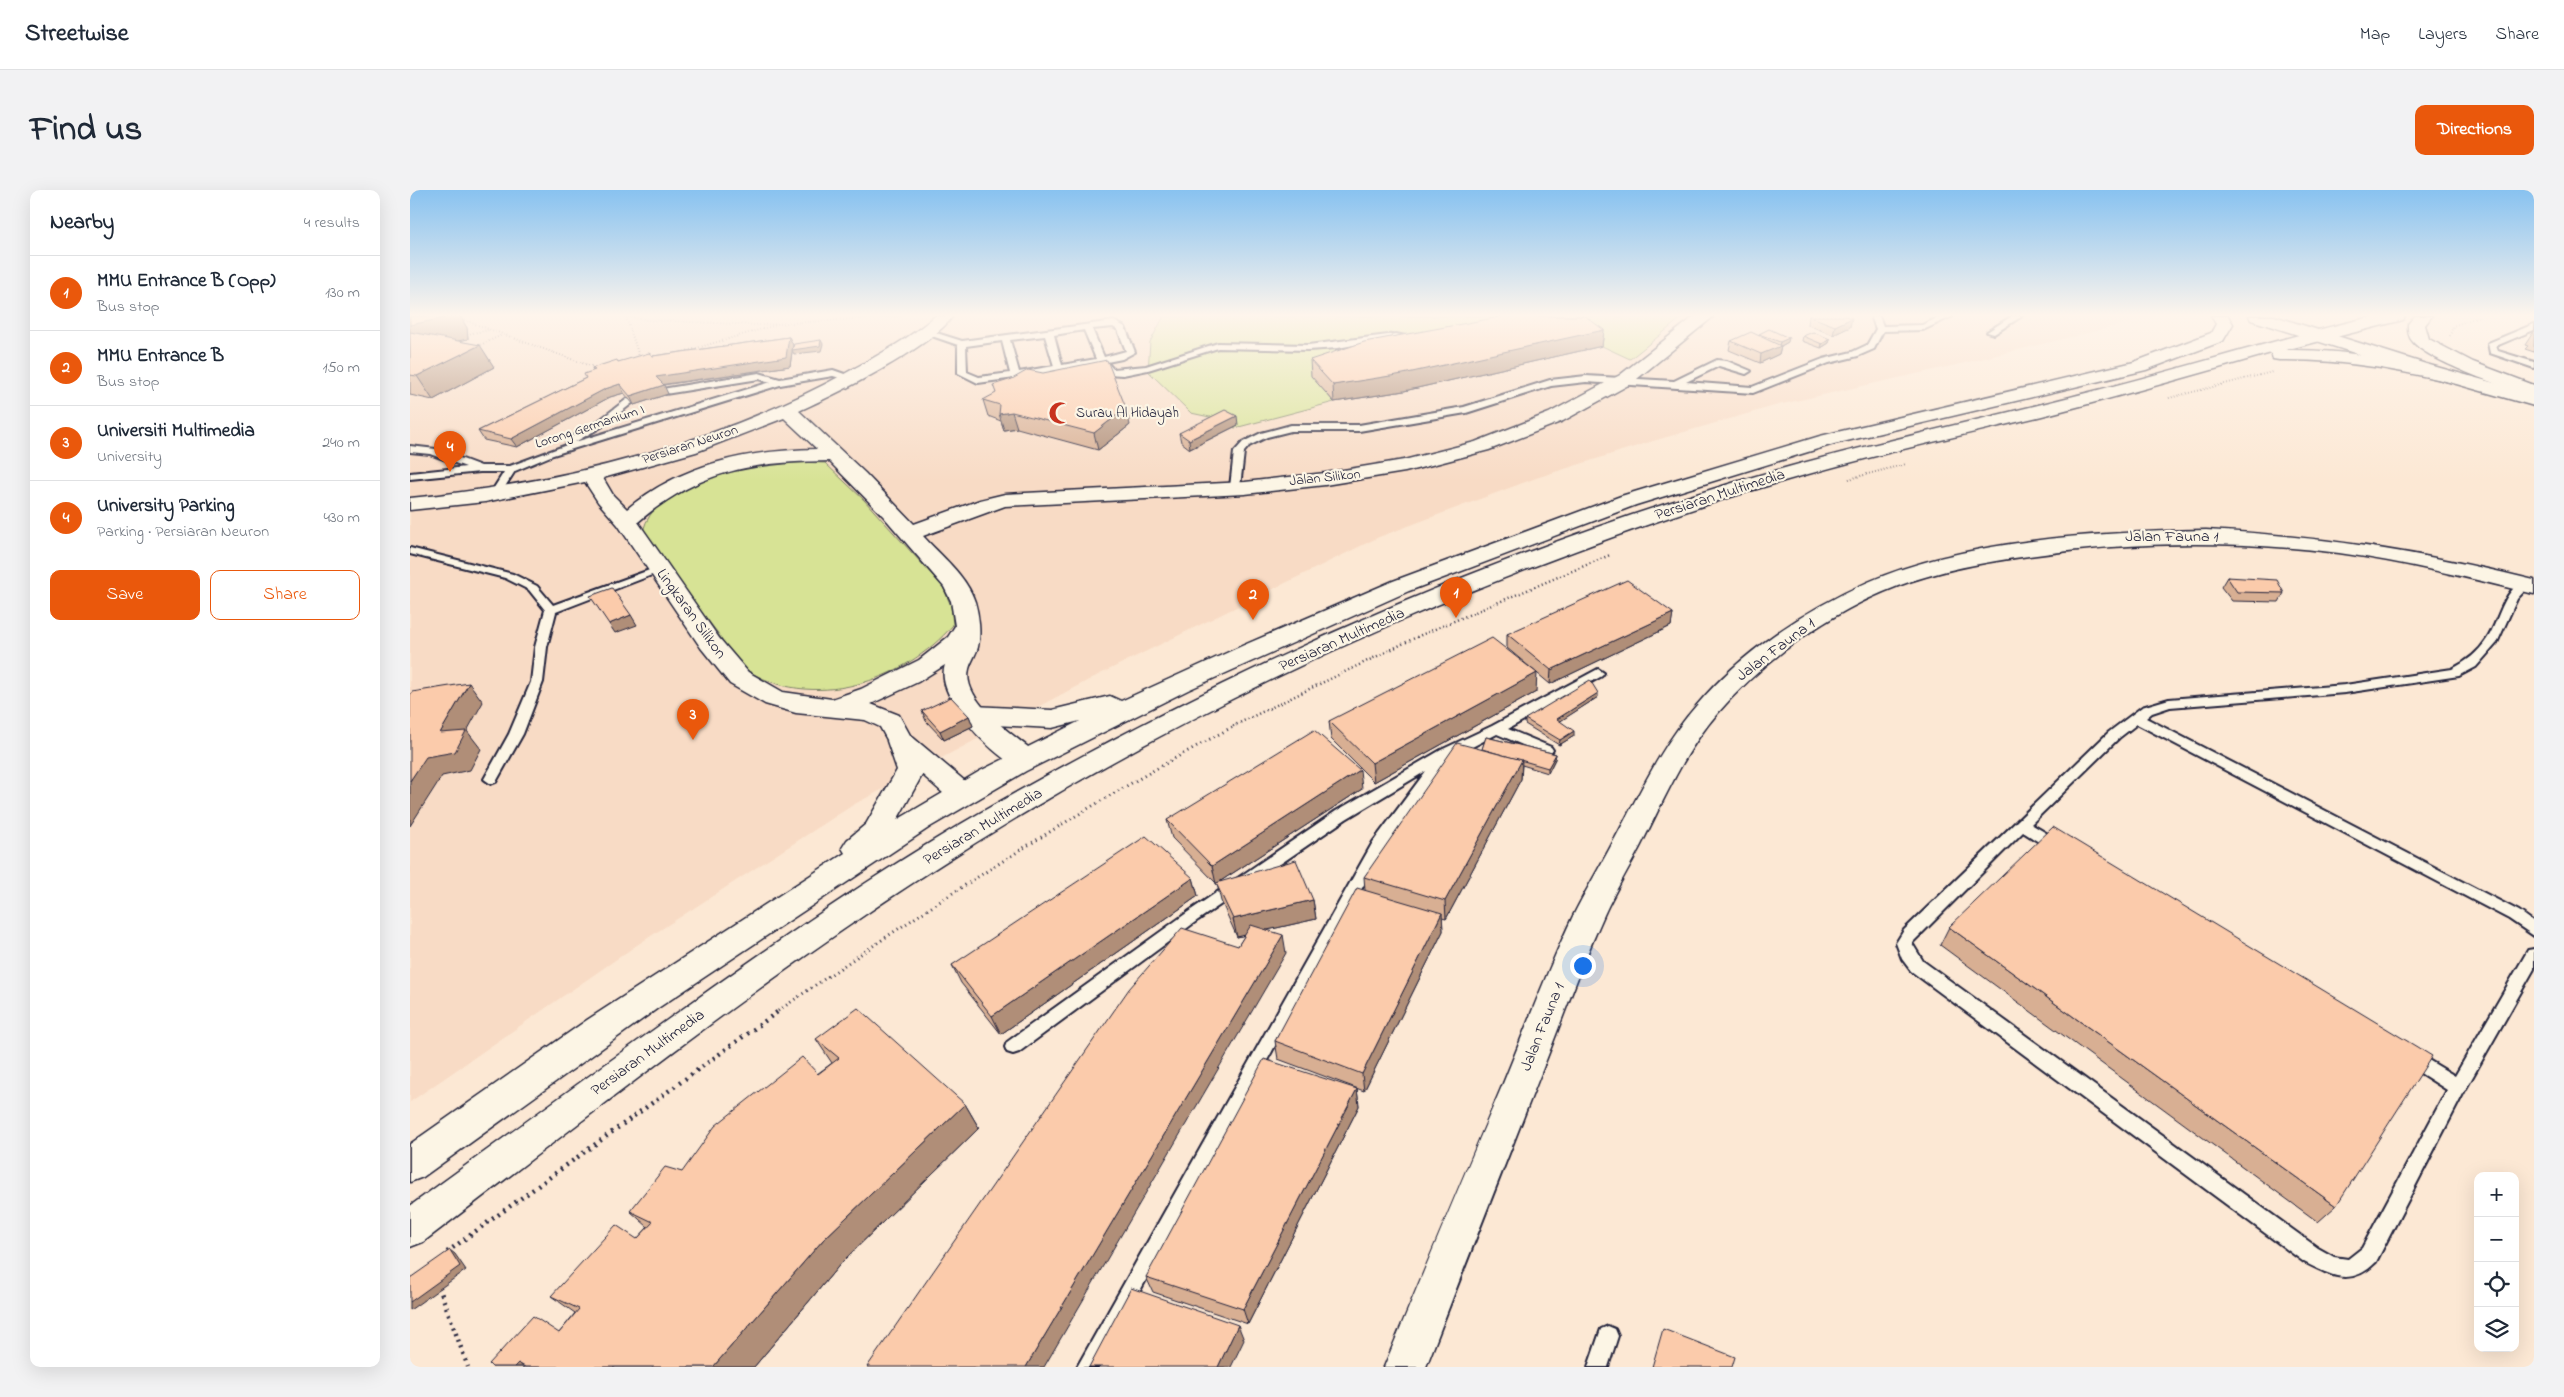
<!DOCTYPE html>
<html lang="en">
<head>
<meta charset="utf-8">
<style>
  :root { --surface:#fff; --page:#f2f2f3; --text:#1f2937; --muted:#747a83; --line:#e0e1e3; --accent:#ea580c }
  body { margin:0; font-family:"Indie Flower",sans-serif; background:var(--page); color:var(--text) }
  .controls { position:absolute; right:15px; bottom:15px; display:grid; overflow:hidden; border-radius:10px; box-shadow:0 5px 20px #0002 }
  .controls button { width:45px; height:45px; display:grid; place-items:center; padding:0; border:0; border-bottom:1px solid var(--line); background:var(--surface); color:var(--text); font:25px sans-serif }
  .you { position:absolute; left:1172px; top:775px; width:18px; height:18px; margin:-12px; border:4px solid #fff; border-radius:50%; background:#1a73e8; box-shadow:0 0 0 8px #1a73e833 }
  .badge { display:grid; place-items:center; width:32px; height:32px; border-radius:50%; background:var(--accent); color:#fff; font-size:16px; font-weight:700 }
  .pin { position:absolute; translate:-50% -41px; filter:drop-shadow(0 1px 2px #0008) }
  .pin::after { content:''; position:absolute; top:26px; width:18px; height:15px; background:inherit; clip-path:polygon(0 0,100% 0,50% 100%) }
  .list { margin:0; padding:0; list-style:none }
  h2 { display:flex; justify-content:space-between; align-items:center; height:65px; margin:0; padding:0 20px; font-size:21px }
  h2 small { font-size:16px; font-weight:400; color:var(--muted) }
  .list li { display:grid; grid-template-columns:32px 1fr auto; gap:15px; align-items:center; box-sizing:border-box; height:75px; padding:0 20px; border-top:1px solid var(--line) }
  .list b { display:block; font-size:19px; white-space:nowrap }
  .list p { margin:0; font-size:16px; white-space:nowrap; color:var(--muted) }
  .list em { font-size:16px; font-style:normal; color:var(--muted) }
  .actions { display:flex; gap:10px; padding:15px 20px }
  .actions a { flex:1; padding:11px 0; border:1px solid var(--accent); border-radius:10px; text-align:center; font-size:18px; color:var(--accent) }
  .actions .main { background:var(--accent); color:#fff }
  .icon { flex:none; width:28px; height:28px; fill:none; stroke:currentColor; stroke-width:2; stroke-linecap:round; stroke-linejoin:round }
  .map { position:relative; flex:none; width:2124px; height:1177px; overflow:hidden; border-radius:10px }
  header { display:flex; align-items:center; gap:30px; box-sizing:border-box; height:70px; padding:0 25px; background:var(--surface); border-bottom:1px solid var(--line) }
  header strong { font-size:24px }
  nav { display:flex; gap:28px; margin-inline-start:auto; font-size:18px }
  .intro { display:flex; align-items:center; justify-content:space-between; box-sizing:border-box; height:120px; padding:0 30px }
  h1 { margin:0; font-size:35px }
  .button { padding:12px 22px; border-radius:10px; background:var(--accent); color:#fff; font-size:18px; font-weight:700 }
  main { display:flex; gap:30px; padding:0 30px }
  aside { flex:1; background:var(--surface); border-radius:10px; box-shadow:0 5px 20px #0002 }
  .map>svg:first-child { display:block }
  .built { fill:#f8dbc5 }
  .green { fill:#d7e395; stroke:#7c8268 }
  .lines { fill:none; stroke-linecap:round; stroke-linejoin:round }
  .service-casing { stroke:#22223b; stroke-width:4 }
  .tertiary-casing { stroke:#22223b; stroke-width:3 }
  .primary-casing { stroke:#22223b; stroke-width:3 }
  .path-far3 { stroke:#22223b; stroke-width:2; stroke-dasharray:0.5 2.5; stroke-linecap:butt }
  .path-far2 { stroke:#22223b; stroke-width:2.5; stroke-dasharray:1 3; stroke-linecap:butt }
  .path-far1 { stroke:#22223b; stroke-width:3; stroke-dasharray:1 4; stroke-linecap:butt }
  .path { stroke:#22223b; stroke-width:4.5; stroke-dasharray:2 5; stroke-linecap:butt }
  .service { fill:#fcf5e5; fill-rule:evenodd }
  .tertiary { fill:#fcf5e5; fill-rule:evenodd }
  .primary { fill:#fcf5e5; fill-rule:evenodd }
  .wall { fill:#d8af93; stroke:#22223b }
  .shaded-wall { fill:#b08e78; stroke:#22223b }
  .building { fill:#fbcbab; stroke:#22223b }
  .labels { text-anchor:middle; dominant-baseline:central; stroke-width:4.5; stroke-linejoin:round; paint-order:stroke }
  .far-poi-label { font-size:14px; fill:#22223b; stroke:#fcf5e5; text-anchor:start }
  .far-street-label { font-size:14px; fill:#22223b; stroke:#fcf5e5 }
  .street-label { font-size:16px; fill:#22223b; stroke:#fcf5e5 }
</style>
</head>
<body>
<header>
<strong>Streetwise</strong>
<nav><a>Map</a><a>Layers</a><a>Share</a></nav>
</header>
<div class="intro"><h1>Find us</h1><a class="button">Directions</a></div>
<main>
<aside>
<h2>Nearby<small>4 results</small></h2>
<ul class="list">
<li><span class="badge">1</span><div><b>MMU Entrance B (Opp)</b><p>Bus stop</p></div><em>130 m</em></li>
<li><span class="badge">2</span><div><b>MMU Entrance B</b><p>Bus stop</p></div><em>150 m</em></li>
<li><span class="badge">3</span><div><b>Universiti Multimedia</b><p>University</p></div><em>240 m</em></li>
<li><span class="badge">4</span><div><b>University Parking</b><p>Parking · Persiaran Neuron</p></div><em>430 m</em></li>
</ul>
<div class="actions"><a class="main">Save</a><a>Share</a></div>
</aside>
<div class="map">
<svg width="2124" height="1177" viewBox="0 0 2124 1177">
  <rect width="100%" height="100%" fill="#fce8d4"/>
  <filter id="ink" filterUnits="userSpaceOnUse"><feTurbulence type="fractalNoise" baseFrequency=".02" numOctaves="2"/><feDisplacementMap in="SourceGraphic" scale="10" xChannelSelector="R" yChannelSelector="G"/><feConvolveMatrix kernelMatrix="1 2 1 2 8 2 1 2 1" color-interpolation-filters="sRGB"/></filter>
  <g filter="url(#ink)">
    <path class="built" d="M0,126H1747L1546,175L1368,215L1243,251L1126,288L969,347L688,485L443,615L227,755L0,912Z"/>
    <g class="green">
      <path d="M754,126H1274L1220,169L1192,156L902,186L924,212L825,238L809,229L781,223L738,181L740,152Z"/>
      <path d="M354,271L415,273L454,310L533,397L541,416L543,435C495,492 400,523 334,478C323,471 315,453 307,442C282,409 255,377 233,341C245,295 315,283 354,271Z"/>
    </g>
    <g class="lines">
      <defs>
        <g id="service">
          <path d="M1461,126H1469L1473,136L1512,135L1532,126H1543L1513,140L1473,141L1464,159L1448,166L1419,173L1343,203L1176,192L1141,196L1056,223L949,241H881L857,247L839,256L834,262L830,297L825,300L820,297L824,262L833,252L851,243L881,235H949L1054,217L1140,190L1176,186L1264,191L1307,170L1317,171L1341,181L1336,184L1309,176L1276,192L1342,197L1413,169L1442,162L1457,155L1466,139Z"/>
          <path d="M1602,126H1612L1584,144L1577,142Z"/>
          <path d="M704,131L715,137L725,162L712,169L697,172L703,179L736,176L808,153L898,155L986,144L1010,149L1006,152L976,149L928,158L898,160L808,158L738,180L713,185L697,184L689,173L649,182L568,193L548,183V155L513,143L517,140L552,151ZM703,137L708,140L716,161L694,167L682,139ZM674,140L686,169L652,175L644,145ZM635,146L644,176L609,182L600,150ZM592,151L600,183L569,187L557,182L556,156Z"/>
          <path d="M2124,134V140L2086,156L2088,161L2124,172V178L2080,163L2078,153Z"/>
          <path d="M423,180L446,188L441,191L423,186L370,195L143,265L105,281L89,306L85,307L80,304L94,282H70L0,289V283L56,277L20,264L0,262V256L26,259L71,276H100L162,253L156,250L187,232L217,209L225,211L193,236L165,252L361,192L349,189L255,204L252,203V199L349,183L370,189Z"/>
          <path d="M0,358L103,384L127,396L143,415L245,378H253L255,380L146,422L137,457L133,492L113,544L86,592L81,594L74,589L99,544L121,492L125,457L135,420L119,400L95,388L0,364Z"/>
          <path d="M2114,392L2120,395L2107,409L2087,453L2066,477L2049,486L1935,503L1760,517L1742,523L1736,528L2109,721L2124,732V746L2099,729L1727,534L1709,548L1621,634L1653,653L1655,657L1653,661H1643L1613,642L1502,753L1513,771L1908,1058L1924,1067L1938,1069L1952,1058L2037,900L1993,872L1991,867L1993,862L1999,860L2005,862L2045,886L2118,760L2124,759V779L2054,902L1966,1072C1941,1097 1922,1086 1894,1072L1501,781L1492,769L1486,753L1494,740L1699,542L1732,517L1759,509L1935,495L2042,479C2056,472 2068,463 2077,449C2088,434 2094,397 2114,392Z"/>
          <path d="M1188,479L1194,483L1192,486L1098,539L1141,557L1143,560L1141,563H1131L1087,544L1039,569L973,660L688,1177H667L963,652L1016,581L936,629L788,730L609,862L603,864L597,862L595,857L597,852L778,722L926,621L1031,560L1082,536Z"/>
          <path d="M1198,1136L1205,1139L1208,1146L1198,1177H1178L1191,1139Z"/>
        </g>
        <g id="tertiary">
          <path d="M525,126H543C521,158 426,204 389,221L455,283L504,334L570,310L595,304L835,292L915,283L994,270L1065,252L1139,223L1210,185L1285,126H1304L1222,193L1153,231L1079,260L995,282L915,295L835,304L595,316L513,346C530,365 557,386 565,412C569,425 571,444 568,457C566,465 561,471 559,479C551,510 604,546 625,562L629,569L625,576C618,578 612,579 606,576C580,563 524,506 535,475L508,492L461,514L489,525L500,545L562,597L566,604L562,611L552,614L542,611L481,557L470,537L455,530L386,523L355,514L320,494L291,458L208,335L188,312L175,292L75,312L0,320V308C152,293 302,256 436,183C467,166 499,149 525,126ZM374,228L407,259C338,260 271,274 217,319L203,305L193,288L286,262ZM419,271L474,327L534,397L541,411L545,436L538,447L509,470L451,499L422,509L373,502L338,482L309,448L228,332C289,280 341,272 419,271Z"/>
          <path d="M1839,126H1864L2016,174L2124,204V216L2004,182L1841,130Z"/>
          <path d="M1796,340C1911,346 2013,362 2124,390V404C2059,388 1995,372 1929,363C1826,350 1722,351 1619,366C1575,372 1530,380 1488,396C1420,422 1354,469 1307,524C1274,562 1254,610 1231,655C1219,678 1205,701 1194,725C1170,778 1151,834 1129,888C1091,984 1053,1080 1016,1177H974C1013,1083 1052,989 1092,896C1115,840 1136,783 1162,728C1174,703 1189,679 1202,654C1228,607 1250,557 1286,516C1331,462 1395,420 1458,392C1556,349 1690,342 1796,340Z"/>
        </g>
        <g id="primary">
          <path d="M1801,126H1818L1823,134L1813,151L1736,180L1424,254L1226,315L999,401L778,500L616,581L520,637L248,818L13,987L0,992V954L177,830L435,663L432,658L437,650L456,634L487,580L477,551L481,545L490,542L499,545L515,580L487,630L570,581L670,531L642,538L564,534L555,531L551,525L555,519L564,516L642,520L700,506L711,511L834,455L983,391L1211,306L1410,246L1724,172L1801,143L1806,134Z"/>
          <path d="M1965,126H1995L1993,130L1875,160C1937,159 1997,171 2058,186L2064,187L2067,191L2064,195L2058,196C1995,181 1934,169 1869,170L1863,169L1861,163C1788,184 1714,205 1640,224C1549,246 1457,266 1367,293C1291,315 1215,342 1141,370C924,451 712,557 518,683C343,796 179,926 13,1052L0,1057V1016C100,943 201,870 302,798C389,737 476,677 568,624C805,488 1057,373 1319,294C1438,258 1559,233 1680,202C1775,178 1869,148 1965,126Z"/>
          <path d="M2005,126H2022L2015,135L2019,149L2063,172L2124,195V206L2115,205C2090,195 2019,171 2003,152C1998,147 1998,141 1998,134Z"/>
        </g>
      </defs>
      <use href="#service" class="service-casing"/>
      <use href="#tertiary" class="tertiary-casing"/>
      <use href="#primary" class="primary-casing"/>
      <g class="path-far3">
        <path d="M43,126L186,178"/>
        <path d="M212,126L238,130L350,135L491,126"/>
        <path d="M216,127L230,169"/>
        <path d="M57,144L79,140"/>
        <path d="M2040,146L2043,136L2070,126"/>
        <path d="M68,156L92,145"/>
        <path d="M266,164L366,135"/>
        <path d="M1759,208L1862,182"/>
        <path d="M1439,289L1496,274"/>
      </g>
      <path class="path-far2" d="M823,536L1011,445L1200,365"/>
      <path class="path-far1" d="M368,821C516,718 666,620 826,535"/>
      <g class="path">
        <path d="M37,1062L370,820"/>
        <path d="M29,1097L58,1177"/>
      </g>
      <use href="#service" class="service"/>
      <use href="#tertiary" class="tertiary"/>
      <use href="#primary" class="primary"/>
    </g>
    <g class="wall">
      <path d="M0,126H50L57,138L58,149L48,151L84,177L23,210L0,205Z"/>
      <path d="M1399,126L1440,137L1423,145L1398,135Z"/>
      <path d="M1194,140L1192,156L994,201L924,212L901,186L900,170Z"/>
      <path d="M2124,141V162L2115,159L2118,156L2115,155Z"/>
      <path d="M1349,144L1378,152L1371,156L1369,164L1350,173L1319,160L1321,151L1349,146Z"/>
      <path d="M1393,146L1420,149L1419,153L1411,158L1392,151Z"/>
      <path d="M379,147L383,155L380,176L253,195L258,204L224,215L214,203L200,207L107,257L74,250L68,241L176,188L183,181L182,178L208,172L243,166Z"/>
      <path d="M573,210L720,235L688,260L607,238L594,240L591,231L578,226Z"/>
      <path d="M828,235L780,259L771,252L769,243Z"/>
      <path d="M1817,387L1874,403L1869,412L1822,411L1811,397Z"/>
      <path d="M1263,423L1261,436L1140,494L1097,458V444Z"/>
      <path d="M1126,502L964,592L921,549L919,531Z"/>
      <path d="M1188,507L1150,531L1164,546L1149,555L1115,534V529Z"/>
      <path d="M512,521L559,526L563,536L534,550L516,531Z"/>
      <path d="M1076,547L1146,564L1145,569L1138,583L1112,575L1111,589L1036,729L1032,728L1033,741L954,901L868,869L865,851L955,700L954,687L1072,560Z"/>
      <path d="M952,599L809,692L903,710L906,729L857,740L876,763L828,756L835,745L827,747L811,711L807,694L762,648L757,630Z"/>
      <path d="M783,688L788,706L591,844L551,793L542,775Z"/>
      <path d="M1539,737L1926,1016L1908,1032L1530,755Z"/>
      <path d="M406,849L555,914L569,938L432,1072L344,1177H82L149,1143L165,1123L141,1106L227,1049L238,1037L220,1021L422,873Z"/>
      <path d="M947,899L949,916L838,1134L743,1102L736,1087Z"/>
    </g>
    <g class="shaded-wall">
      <path d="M0,126H50L57,138L58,149L0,160Z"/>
      <path d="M1442,128L1440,137L1423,145L1425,136Z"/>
      <path d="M1194,140L1192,156L994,201L924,212L923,195Z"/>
      <path d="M379,147L383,155L380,176L250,195L246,187Z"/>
      <path d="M1379,148L1378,152L1371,156L1369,164L1350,173L1351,164L1369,156L1370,152Z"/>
      <path d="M1420,149L1419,153L1411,158L1412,154Z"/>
      <path d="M411,150L413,154L411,161L384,164L382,160Z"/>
      <path d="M70,155L84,177L23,210L7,186Z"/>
      <path d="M210,194L214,203L200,207L107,257L101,249L195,199Z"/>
      <path d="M254,195L258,204L224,215L220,206Z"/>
      <path d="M716,218L720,235L688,260L684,243Z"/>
      <path d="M602,222L607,238L594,240L589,224Z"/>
      <path d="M827,226L828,235L780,259L779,250Z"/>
      <path d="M1263,423L1261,436L1140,494L1141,480Z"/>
      <path d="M221,425L227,435L205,443L199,434Z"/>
      <path d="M1127,483L1126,502L964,592L962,573Z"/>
      <path d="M59,493L73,512L57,541L71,559L60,580L32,586L0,636V591L30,543Z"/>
      <path d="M1188,503V507L1146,534L1147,529Z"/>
      <path d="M559,526L563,536L534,550L530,541Z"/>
      <path d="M1164,541V546L1149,555L1150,550Z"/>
      <path d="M1146,564L1145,569L1138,583V578Z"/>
      <path d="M1112,570L1111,589L1036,729L1035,711Z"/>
      <path d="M950,580L952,599L806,694L802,676Z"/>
      <path d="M783,688L788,706L591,844L582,826Z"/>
      <path d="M903,710L906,729L827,747L823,729Z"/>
      <path d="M1032,723L1033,741L954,901L952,884Z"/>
      <path d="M873,745L876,763L634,1177H616Z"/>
      <path d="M947,899L949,916L838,1134L833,1119Z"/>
      <path d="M555,914L569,938L432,1072L344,1177H303L413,1050Z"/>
      <path d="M40,1060L45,1064L56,1080L0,1120V1112Z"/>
      <path d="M828,1135L834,1150L821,1177H808Z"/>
      <path d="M108,1173L114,1177H104Z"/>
    </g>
    <g class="building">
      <path d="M0,126H44L0,135Z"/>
      <path d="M1095,126H1175L1194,140L993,184L923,195L900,170L954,152Z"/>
      <path d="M1399,126H1435L1442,128L1425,136Z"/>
      <path d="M1359,139L1379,148L1370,152L1349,144Z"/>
      <path d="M0,142L70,155L7,186L0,185Z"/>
      <path d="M1341,142L1371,156L1351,164L1321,151Z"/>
      <path d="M1403,142L1420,149L1412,154L1393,146Z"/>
      <path d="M379,147L376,167L246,187L254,195L220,206L210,194L195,199L101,249L68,241L176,188L174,184L185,180L182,178L207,170L208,172L239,163L243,166Z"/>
      <path d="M411,150L410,156L382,160L384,154Z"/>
      <path d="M697,170L716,218L684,243L602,222L589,224L590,215L573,210L586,203L583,195L602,189L618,180L633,183Z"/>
      <path d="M815,220L827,226L779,250L769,243Z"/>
      <path d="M1817,387L1867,390L1874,403L1827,402Z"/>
      <path d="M1217,390L1263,423L1141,480L1097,444Z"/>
      <path d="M202,398L221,425L199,434L180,406Z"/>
      <path d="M1082,448L1127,483L962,573L919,531Z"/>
      <path d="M1180,490L1188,503L1147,529L1164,541L1150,550L1115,529Z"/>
      <path d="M59,493L30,543L56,541L45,562L16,567L0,591V505L2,502Z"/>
      <path d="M541,507L559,526L530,541L512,521Z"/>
      <path d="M904,540L950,580L802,676L757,630Z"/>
      <path d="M1076,547L1146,564L1138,578L1072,559Z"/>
      <path d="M1047,553L1112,570L1035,711L954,687Z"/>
      <path d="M1643,637L2022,866L1926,1016L1539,737Z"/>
      <path d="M736,646L783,688L582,826L542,775Z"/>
      <path d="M886,670L903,710L823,729L806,693Z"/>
      <path d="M947,698L1032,723L952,884L865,851Z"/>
      <path d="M841,735L873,745L616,1177H457L719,799L772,738L828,756Z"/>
      <path d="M448,818L555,914L413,1050L303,1177H115L108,1173L104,1177H82L79,1174L123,1126L149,1143L169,1119L141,1106L206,1035L227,1049L243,1032L220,1021L255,977L272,982L305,936L392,867L408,884L429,868L406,849Z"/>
      <path d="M854,869L947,899L833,1119L736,1087Z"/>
      <path d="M40,1060L50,1076L0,1112V1088Z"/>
      <path d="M721,1098L828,1135L808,1177H679Z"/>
      <path d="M1253,1139L1325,1167L1322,1177H1242Z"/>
    </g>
  </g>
  <linearGradient id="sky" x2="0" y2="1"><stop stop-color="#88c2f0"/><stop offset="0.43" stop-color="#fef5ec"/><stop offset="1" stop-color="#fef5ec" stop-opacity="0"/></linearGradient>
  <rect width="2124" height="291" fill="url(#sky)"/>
  <defs>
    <symbol id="mosque-bare" viewBox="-9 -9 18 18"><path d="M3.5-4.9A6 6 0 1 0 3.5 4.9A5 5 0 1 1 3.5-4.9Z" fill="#c8321e" stroke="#fcf5e5" stroke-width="2.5" paint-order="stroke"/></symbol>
  </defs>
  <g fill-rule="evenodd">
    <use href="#mosque-bare" x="634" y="207" width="32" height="32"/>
  </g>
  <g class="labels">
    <g class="far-poi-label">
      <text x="666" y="223">Surau Al Hidayah</text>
    </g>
    <g class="far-street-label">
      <text transform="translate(180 237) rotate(-18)">Lorong Germanium I</text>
      <text transform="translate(280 255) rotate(-18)">Persiaran Neuron</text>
      <text transform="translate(915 288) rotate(-6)">Jalan Silikon</text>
    </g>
    <g class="street-label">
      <text transform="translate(1310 305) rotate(-18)">Persiaran Multimedia</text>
      <text x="1762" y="347">Jalan Fauna 1</text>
      <text transform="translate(281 424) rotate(54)">Lingkaran Silikon</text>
      <text transform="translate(932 450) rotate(-24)">Persiaran Multimedia</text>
      <text transform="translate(1366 460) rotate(-37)">Jalan Fauna 1</text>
      <text transform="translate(573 637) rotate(-31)">Persiaran Multimedia</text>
      <text transform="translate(1133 837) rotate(-68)">Jalan Fauna 1</text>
      <text transform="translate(238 863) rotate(-36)">Persiaran Multimedia</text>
    </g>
  </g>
</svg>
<div class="controls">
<button>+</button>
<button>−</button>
<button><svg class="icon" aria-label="locate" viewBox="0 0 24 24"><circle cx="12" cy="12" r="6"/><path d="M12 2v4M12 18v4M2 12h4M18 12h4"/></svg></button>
<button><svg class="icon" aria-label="layers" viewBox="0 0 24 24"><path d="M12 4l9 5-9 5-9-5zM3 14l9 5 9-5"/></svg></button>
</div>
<div class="you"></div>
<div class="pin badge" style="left:1046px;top:428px">1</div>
<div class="pin badge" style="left:843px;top:430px">2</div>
<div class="pin badge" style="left:283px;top:550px">3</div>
<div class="pin badge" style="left:40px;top:282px">4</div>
</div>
</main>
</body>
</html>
